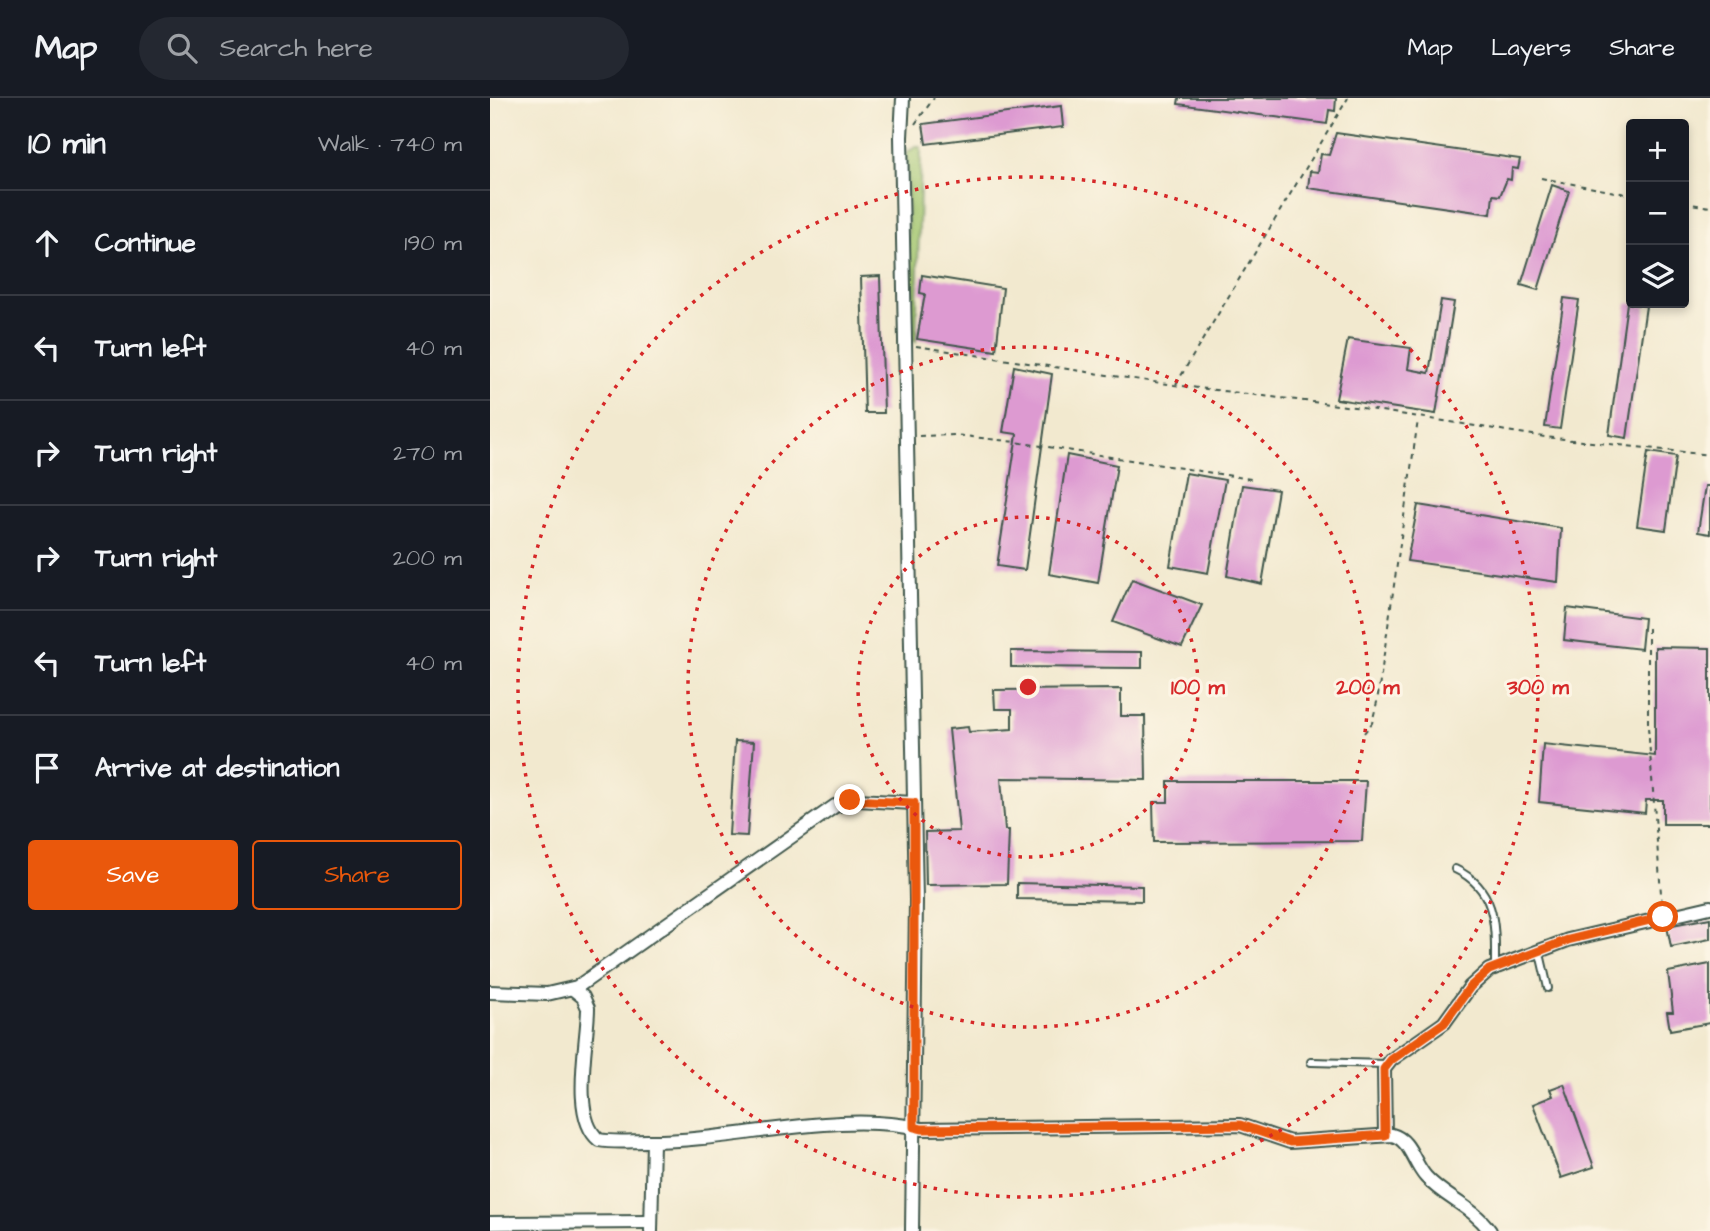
<!DOCTYPE html>
<html lang="en">
<head>
<meta charset="utf-8">
<style>
  :root { --surface:#171b24; --page:#242831; --text:#f1f3f6; --muted:#9ea1a6; --line:#363941; --accent:#ea580c }
  body { margin:0; font-family:"Architects Daughter",sans-serif; background:var(--page); color:var(--text) }
  .controls { position:absolute; right:21px; top:21px; display:grid; overflow:hidden; border-radius:7px; box-shadow:0 4px 10px #0003 }
  .controls button { width:63px; height:63px; display:grid; place-items:center; padding:0; border:0; border-bottom:2px solid var(--line); background:var(--surface); color:var(--text); font:35px sans-serif }
  .stop { position:absolute; width:21px; height:21px; margin:-16px; border:5px solid #ea580c; border-radius:50%; background:#fff }
  .stop.end { background:#ea580c; border-color:#fff; box-shadow:0 2px 7px #0008 }
  .list { margin:0; padding:0; list-style:none }
  h2 { display:flex; justify-content:space-between; align-items:center; height:91px; margin:0; padding:0 28px; font-size:30px }
  h2 small { font-size:23px; font-weight:400; color:var(--muted) }
  .list li { display:grid; grid-template-columns:46px 1fr auto; gap:21px; align-items:center; box-sizing:border-box; height:105px; padding:0 28px; border-top:2px solid var(--line) }
  .list b { display:block; font-size:26px; white-space:nowrap }
  .list em { font-size:23px; font-style:normal; color:var(--muted) }
  .actions { display:flex; gap:14px; padding:21px 28px }
  .actions a { flex:1; padding:16px 0; border:2px solid var(--accent); border-radius:7px; text-align:center; font-size:24px; color:var(--accent) }
  .actions .main { background:var(--accent); color:#fff }
  .icon { flex:none; width:38px; height:38px; fill:none; stroke:currentColor; stroke-width:2; stroke-linecap:round; stroke-linejoin:round }
  .map { position:relative; flex:none; width:1220px; height:1133px; overflow:hidden }
  header { display:flex; align-items:center; gap:42px; box-sizing:border-box; height:98px; padding:0 35px; background:var(--surface); border-bottom:2px solid var(--line) }
  header strong { font-size:33px }
  nav { display:flex; gap:38px; margin-inline-start:auto; font-size:24px }
  .search { width:490px; height:63px; background:var(--page); display:flex; align-items:center; gap:18px; box-sizing:border-box; padding:0 24px; border-radius:38px; color:var(--muted); font-size:26px }
  main { display:flex }
  aside { flex:1; background:var(--surface) }
  .map>svg:first-child { display:block }
  .green { fill:#a3c66f; stroke:#618252; stroke-width:2 }
  .building { fill:#dd9ad1 }
  .lines { fill:none; stroke-linecap:round; stroke-linejoin:round }
  .lane-casing { stroke:#3f574b; stroke-width:10 }
  .street-casing { stroke:#3f574b; stroke-width:16 }
  .path { stroke:#3f574b; stroke-width:2; stroke-dasharray:5 5; stroke-linecap:butt }
  .lane { stroke:#fff; stroke-width:6 }
  .street { stroke:#fff; stroke-width:12 }
  .route { stroke:#ea580c; stroke-width:9 }
  .ring { fill:none; stroke:#d62828; stroke-width:3.5; stroke-dasharray:3.5 7 }
  .centre { fill:#d62828; stroke:#fcf5e5; stroke-width:3.5 }
  .ring-label { font-size:21px; text-anchor:middle; font-weight:bold; fill:#d62828; stroke:#fcf5e5; stroke-width:6; stroke-linejoin:round; paint-order:stroke }
</style>
</head>
<body>
<header>
<strong>Map</strong>
<div class="search"><svg class="icon" aria-label="search" viewBox="0 0 24 24"><circle cx="10" cy="10" r="6"/><path d="M15 15l6 6"/></svg>Search here</div>
<nav><a>Map</a><a>Layers</a><a>Share</a></nav>
</header>
<main>
<aside>
<h2>10 min<small>Walk · 740 m</small></h2>
<ul class="list">
<li><svg class="icon" aria-label="ahead" viewBox="0 0 24 24"><path d="M12 20V5M6 11l6-6 6 6"/></svg><div><b>Continue</b></div><em>190 m</em></li>
<li><svg class="icon" aria-label="left" viewBox="0 0 24 24"><path d="M17 20v-9H6M10 6l-5 5 5 5"/></svg><div><b>Turn left</b></div><em>40 m</em></li>
<li><svg class="icon" aria-label="right" viewBox="0 0 24 24"><path d="M7 20v-9h11M14 6l5 5-5 5"/></svg><div><b>Turn right</b></div><em>270 m</em></li>
<li><svg class="icon" aria-label="right" viewBox="0 0 24 24"><path d="M7 20v-9h11M14 6l5 5-5 5"/></svg><div><b>Turn right</b></div><em>200 m</em></li>
<li><svg class="icon" aria-label="left" viewBox="0 0 24 24"><path d="M17 20v-9H6M10 6l-5 5 5 5"/></svg><div><b>Turn left</b></div><em>40 m</em></li>
<li><svg class="icon" aria-label="arrive" viewBox="0 0 24 24"><path d="M6 21V4h12l-3 4 3 4H6"/></svg><div><b>Arrive at destination</b></div></li>
</ul>
<div class="actions"><a class="main">Save</a><a>Share</a></div>
</aside>
<div class="map">
<svg width="1220" height="1133" viewBox="0 0 1220 1133">
  <rect width="100%" height="100%" fill="#fcf5e5"/>
  <filter id="ink" filterUnits="userSpaceOnUse"><feTurbulence type="fractalNoise" baseFrequency=".0143" numOctaves="2"/><feDisplacementMap in="SourceGraphic" scale="14" xChannelSelector="R" yChannelSelector="G"/><feConvolveMatrix kernelMatrix="1 2 1 2 8 2 1 2 1" color-interpolation-filters="sRGB"/></filter>
  <filter id="wash" filterUnits="userSpaceOnUse"><feTurbulence type="fractalNoise" baseFrequency=".00686" numOctaves="4" result="noise"/><feDisplacementMap in="SourceGraphic" scale="28" xChannelSelector="R" yChannelSelector="G"/><feGaussianBlur stdDeviation="1.57" result="paint"/><feColorMatrix in="noise" values="0 0 0 0 0 0 0 0 0 0 0 0 0 0 0 0 0 1.4 0 .05"/><feComposite in="paint" operator="in"/></filter>
  <g filter="url(#wash)">
    <rect width="100%" height="100%" fill="#f2e9cf"/>
    <path class="green" d="M426,49H431L426,244L419,239L417,54Z"/>
    <g id="blocks">
      <g class="building">
        <path d="M689,0H846L845,13L839,12L837,26L688,6Z"/>
        <path d="M571,8L573,29L436,46L433,26Z"/>
        <path d="M846,35L1030,61L1028,71L1022,70L1021,82L1017,81L1010,98L1003,97L1001,116L818,90L820,73L828,74L831,56L839,57Z"/>
        <path d="M1062,87L1079,93L1048,192L1031,187Z"/>
        <path d="M432,177L513,190L506,253L427,241L435,196L430,195Z"/>
        <path d="M390,178L394,315H375L371,179Z"/>
        <path d="M1074,200L1089,202L1070,331L1055,329Z"/>
        <path d="M951,202L964,204L946,316L846,301L858,241L921,250L918,271L939,275Z"/>
        <path d="M1137,205L1156,208L1137,340L1119,337Z"/>
        <path d="M524,268L562,276L535,472L507,468L527,336L513,334Z"/>
        <path d="M1158,354L1186,358L1176,432L1147,428Z"/>
        <path d="M577,357L627,367L608,485L559,476Z"/>
        <path d="M696,375L735,382L718,475L680,468Z"/>
        <path d="M752,387L788,392L772,486L737,478Z"/>
        <path d="M1215,388H1220V436L1208,434Z"/>
        <path d="M928,407L1071,430L1068,484L917,463Z"/>
        <path d="M642,481L712,507L692,549L623,524Z"/>
        <path d="M1077,510L1154,520L1151,551L1074,542Z"/>
        <path d="M1165,549L1220,550V726H1173V702H1156L1155,715L1049,704L1053,646L1165,658Z"/>
        <path d="M521,553L652,554V570L521,569Z"/>
        <path d="M631,591V618H655L656,682L511,680L515,732H519L517,786L436,787L435,734L469,733L459,631L478,629L479,634L522,631V611H505L504,592Z"/>
        <path d="M245,643L264,644L257,738L239,737Z"/>
        <path d="M678,683H876L872,743L664,744L663,704H678Z"/>
        <path d="M527,785L652,788V803L527,801Z"/>
        <path d="M1220,820V841L1181,849L1177,828Z"/>
        <path d="M1220,866V925L1180,932L1177,914H1183L1178,874Z"/>
        <path d="M1074,986L1104,1069L1071,1080L1043,1006L1063,998L1060,991Z"/>
      </g>
    </g>
  </g>
  <g filter="url(#ink)">
    <use href="#blocks" fill-opacity="0" stroke="#3f574b" stroke-width="2"/>
    <g class="lines">
      <defs>
        <g id="lane">
          <path d="M965,771C1008,791 1005,830 1005,869"/>
          <path d="M1049,851L1058,890"/>
          <path d="M821,964L896,966"/>
        </g>
        <g id="street">
          <path d="M413,0L411,39L426,802L422,1133"/>
          <path d="M83,891L93,899L98,910C98,943 80,1019 109,1042C124,1045 141,1043 157,1043C244,1044 348,1011 432,1031L750,1027L800,1044L902,1037C921,1042 923,1065 936,1079C955,1100 982,1108 1000,1133"/>
          <path d="M0,894L57,896L87,889L345,708L367,702L424,705"/>
          <path d="M895,1037L894,971L901,962L954,925L980,889L999,872L1078,842L1220,809"/>
          <path d="M0,1125L161,1124"/>
          <path d="M161,1133L163,1043"/>
        </g>
      </defs>
      <use href="#lane" class="lane-casing"/>
      <use href="#street" class="street-casing"/>
      <g class="path">
        <path d="M425,26L444,0"/>
        <path d="M1051,80L1141,97"/>
        <path d="M1194,105L1220,109"/>
        <path d="M426,248L684,287L872,310L1055,339L1220,357"/>
        <path d="M686,286L858,0"/>
        <path d="M429,338L465,337L526,344L761,381"/>
        <path d="M1158,530V629L1172,808"/>
        <path d="M874,635L882,625L887,604L928,322"/>
      </g>
      <use href="#lane" class="lane"/>
      <use href="#street" class="street"/>
    </g>
  </g>
  <g class="lines" filter="url(#ink)">
    <path class="route" d="M360,702L424,705V1029L432,1031L750,1027L800,1044L895,1037L894,971L901,962L954,925L980,889L999,872L1078,842L1173,819"/>
  </g>
  <g class="ring">
    <circle cx="538" cy="589" r="170"/>
    <circle cx="538" cy="589" r="340"/>
    <circle cx="538" cy="589" r="510"/>
  </g>
  <circle cx="538" cy="589" r="10" class="centre"/>
  <g class="ring-label">
    <text x="708" y="596">100 m</text>
    <text x="878" y="596">200 m</text>
    <text x="1048" y="596">300 m</text>
  </g>
</svg>
<div class="controls">
<button>+</button>
<button>−</button>
<button><svg class="icon" aria-label="layers" viewBox="0 0 24 24"><path d="M12 4l9 5-9 5-9-5zM3 14l9 5 9-5"/></svg></button>
</div>
<div class="stop" style="left:1173px;top:819px"></div>
<div class="stop end" style="left:360px;top:702px"></div>
</div>
</main>
</body>
</html>
